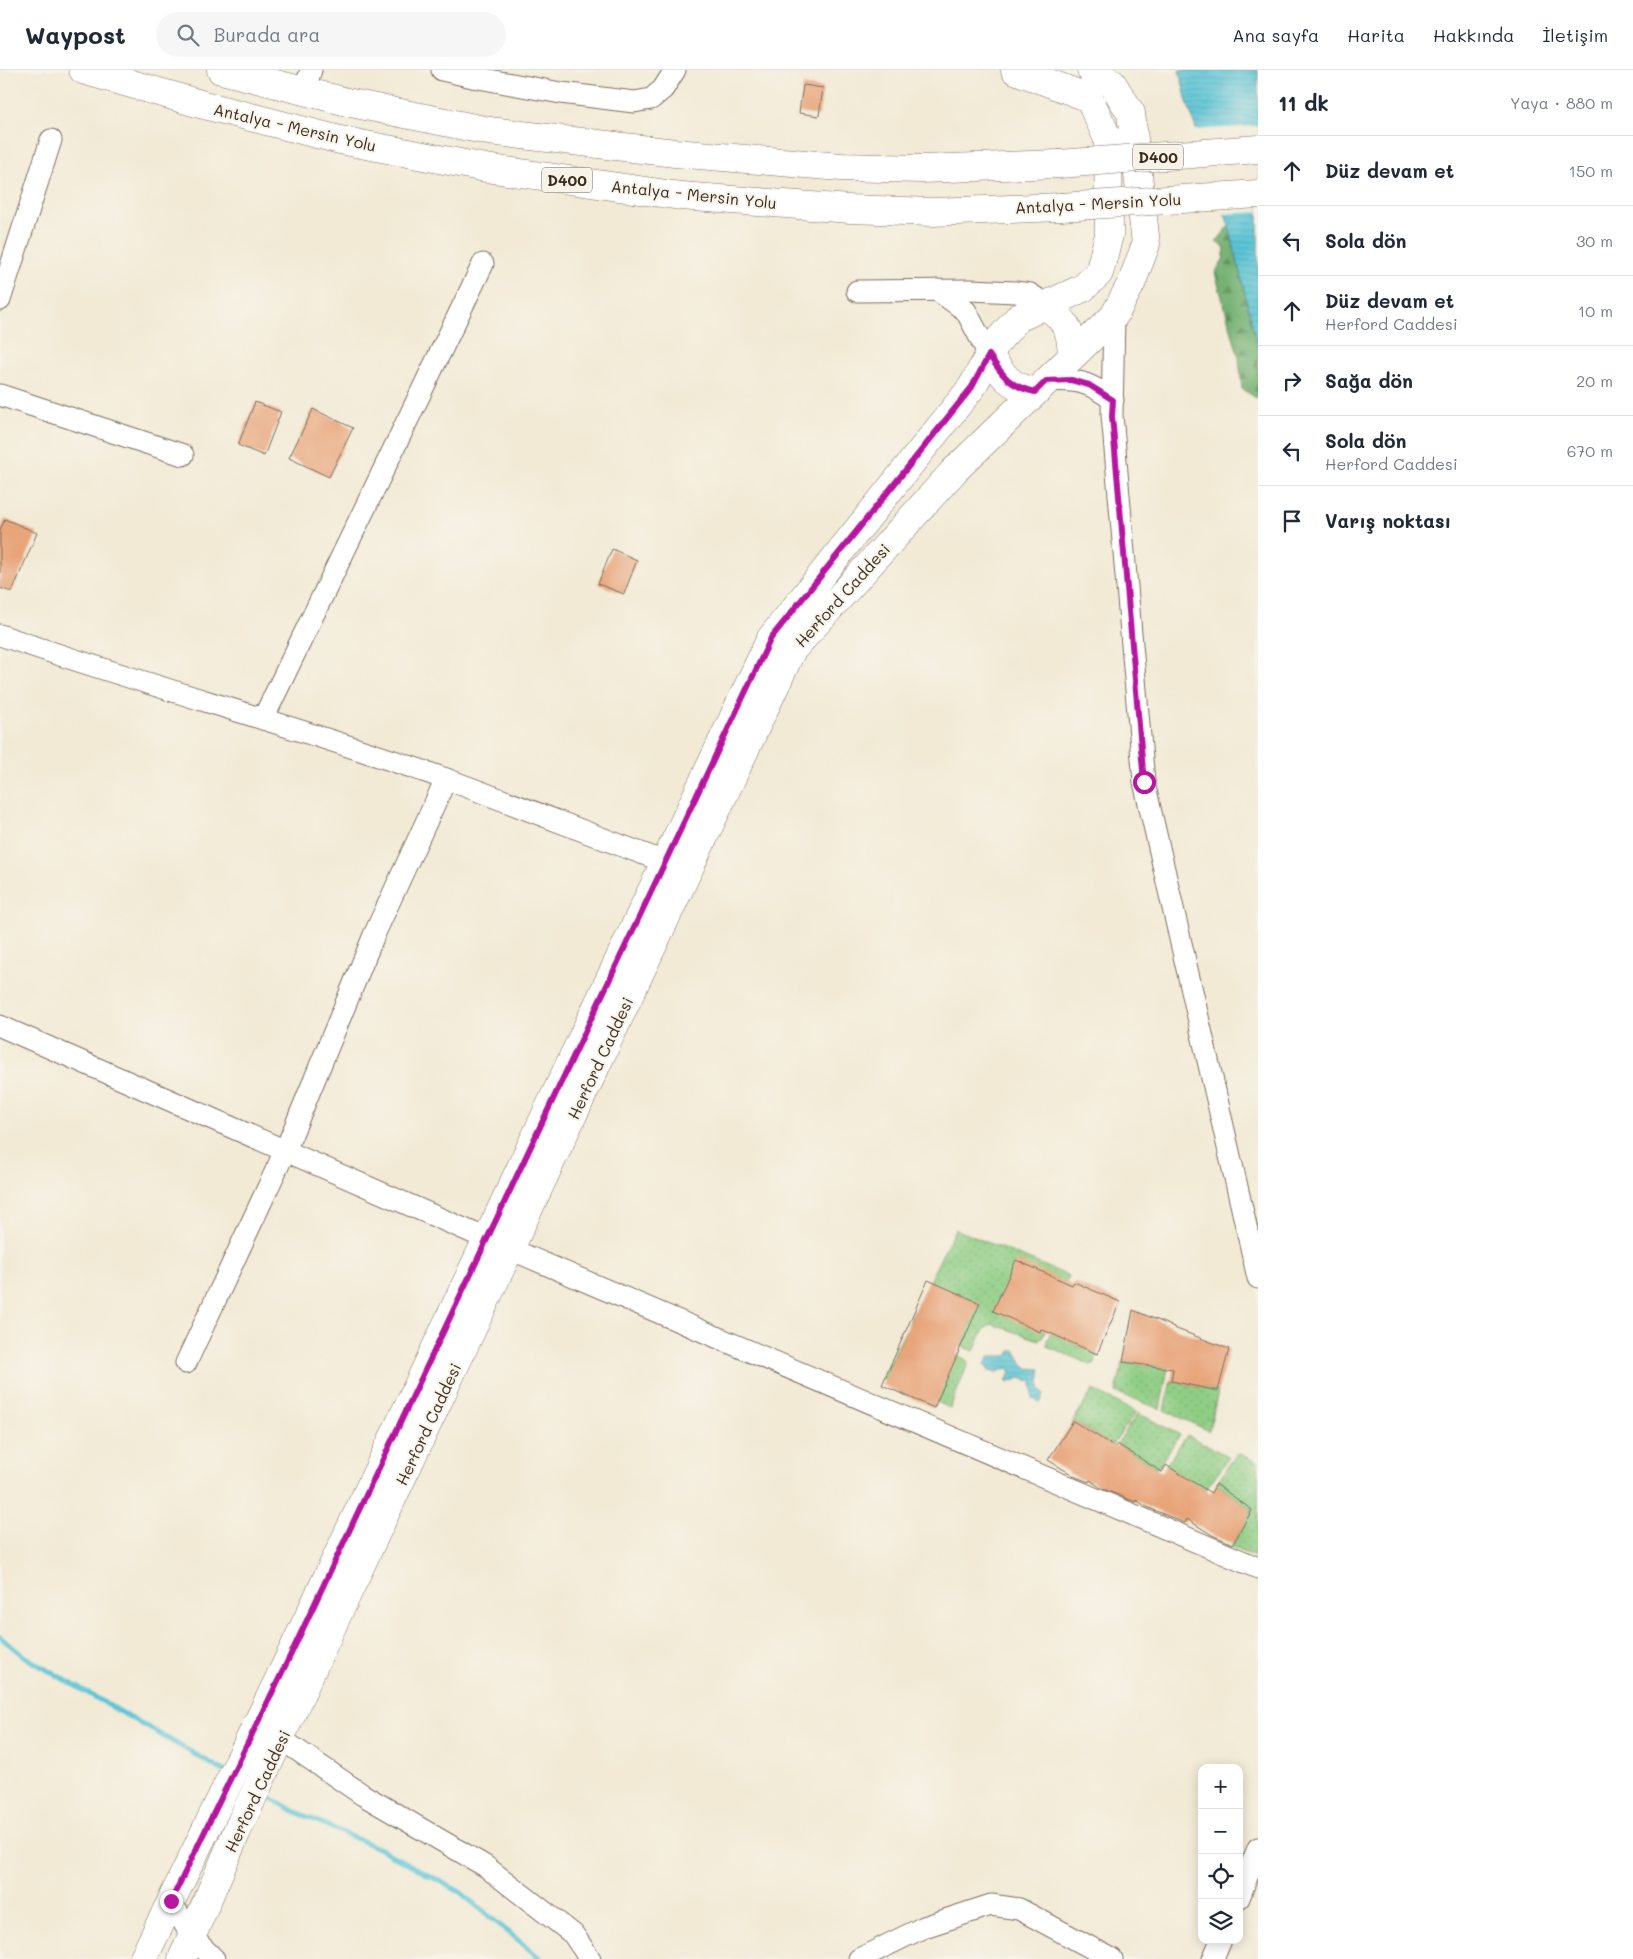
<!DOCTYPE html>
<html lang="tr">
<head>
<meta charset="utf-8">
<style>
  :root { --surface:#fff; --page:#f6f6f7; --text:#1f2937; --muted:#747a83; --line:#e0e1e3 }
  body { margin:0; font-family:Mali,sans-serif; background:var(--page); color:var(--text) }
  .controls { position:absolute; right:15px; bottom:15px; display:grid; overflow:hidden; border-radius:10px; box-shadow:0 2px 12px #0003 }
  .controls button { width:45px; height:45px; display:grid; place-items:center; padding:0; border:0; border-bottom:1px solid var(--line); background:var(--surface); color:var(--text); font:25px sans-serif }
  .stop { position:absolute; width:15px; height:15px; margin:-11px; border:4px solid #b5179e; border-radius:50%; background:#fff }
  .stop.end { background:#b5179e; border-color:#fff; box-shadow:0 1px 5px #0008 }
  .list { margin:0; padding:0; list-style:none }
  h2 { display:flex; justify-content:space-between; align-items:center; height:65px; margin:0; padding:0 20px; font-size:21px }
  h2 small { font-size:16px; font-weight:400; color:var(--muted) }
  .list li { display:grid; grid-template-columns:32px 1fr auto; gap:15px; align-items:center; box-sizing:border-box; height:70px; padding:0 20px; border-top:1px solid var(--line) }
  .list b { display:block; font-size:19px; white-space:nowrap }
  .list p { margin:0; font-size:16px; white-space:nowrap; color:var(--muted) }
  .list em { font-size:16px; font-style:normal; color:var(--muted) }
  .icon { flex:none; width:28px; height:28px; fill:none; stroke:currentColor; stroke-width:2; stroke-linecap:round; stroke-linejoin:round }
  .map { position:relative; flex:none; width:1258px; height:1889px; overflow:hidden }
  header { display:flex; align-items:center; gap:30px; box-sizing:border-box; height:70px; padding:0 25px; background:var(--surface); border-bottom:1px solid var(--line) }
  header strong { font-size:24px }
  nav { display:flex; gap:28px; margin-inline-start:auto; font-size:18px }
  .search { width:350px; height:45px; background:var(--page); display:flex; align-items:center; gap:12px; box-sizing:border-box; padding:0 18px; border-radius:28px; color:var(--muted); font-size:19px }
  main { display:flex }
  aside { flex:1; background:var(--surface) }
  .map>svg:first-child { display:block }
  .grass { fill:url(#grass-dots); stroke:#657c52 }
  .forest { fill:url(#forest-firs); stroke:#576e48 }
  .water { fill:url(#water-rules); stroke:#4b787a }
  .pier { fill:#f2ead5 }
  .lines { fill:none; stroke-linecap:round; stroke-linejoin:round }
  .stream { stroke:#5bc5d6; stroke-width:5 }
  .building { fill:#e8a57a }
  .minor-casing { stroke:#7b6d5e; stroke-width:23 }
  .major-casing { stroke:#7b6d5e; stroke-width:29 }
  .highway-casing { stroke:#7b6d5e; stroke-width:29 }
  .minor { stroke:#fff; stroke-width:21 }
  .major { stroke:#fff; stroke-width:28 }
  .highway { stroke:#fff; stroke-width:28 }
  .highway-bridge-casing { stroke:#7b6d5e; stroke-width:29; stroke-linecap:butt }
  .highway-bridge { stroke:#fff; stroke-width:28 }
  .route { stroke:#b5179e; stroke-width:6 }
  .labels { text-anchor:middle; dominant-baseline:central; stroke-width:4; stroke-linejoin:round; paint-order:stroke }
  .shield { fill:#f7f3e8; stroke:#73665b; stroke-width:1 }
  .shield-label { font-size:15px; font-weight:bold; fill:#3b2a1e }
  .street-label { font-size:16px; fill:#3b2a1e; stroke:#f7f3e8 }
</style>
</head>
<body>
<header>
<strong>Waypost</strong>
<div class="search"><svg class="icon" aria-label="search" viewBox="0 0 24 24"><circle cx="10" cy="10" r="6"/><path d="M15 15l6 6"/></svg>Burada ara</div>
<nav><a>Ana sayfa</a><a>Harita</a><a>Hakkında</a><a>İletişim</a></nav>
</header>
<main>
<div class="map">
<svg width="1258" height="1889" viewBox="0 0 1258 1889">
  <defs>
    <pattern id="grass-dots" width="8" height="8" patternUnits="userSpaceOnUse" patternTransform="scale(1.25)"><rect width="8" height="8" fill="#8fce85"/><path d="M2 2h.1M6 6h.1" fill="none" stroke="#7cb172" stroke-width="1.8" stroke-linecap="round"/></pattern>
    <pattern id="forest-firs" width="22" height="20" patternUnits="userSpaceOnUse" patternTransform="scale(1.25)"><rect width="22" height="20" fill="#73b172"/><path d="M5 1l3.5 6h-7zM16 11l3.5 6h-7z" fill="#60905d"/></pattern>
    <pattern id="water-rules" width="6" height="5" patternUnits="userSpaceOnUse" patternTransform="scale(1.25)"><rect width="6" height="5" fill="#5bc5d6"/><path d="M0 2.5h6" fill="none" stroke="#50a9b7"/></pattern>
  </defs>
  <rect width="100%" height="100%" fill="#f7f3e8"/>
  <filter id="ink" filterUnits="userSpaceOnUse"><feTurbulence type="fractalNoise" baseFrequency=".02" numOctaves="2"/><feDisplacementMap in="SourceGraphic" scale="10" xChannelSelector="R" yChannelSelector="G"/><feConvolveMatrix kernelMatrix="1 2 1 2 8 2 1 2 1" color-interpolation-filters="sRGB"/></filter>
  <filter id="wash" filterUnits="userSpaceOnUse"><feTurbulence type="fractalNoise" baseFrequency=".0096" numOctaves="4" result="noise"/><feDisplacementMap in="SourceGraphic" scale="20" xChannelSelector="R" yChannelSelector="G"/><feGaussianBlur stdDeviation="1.12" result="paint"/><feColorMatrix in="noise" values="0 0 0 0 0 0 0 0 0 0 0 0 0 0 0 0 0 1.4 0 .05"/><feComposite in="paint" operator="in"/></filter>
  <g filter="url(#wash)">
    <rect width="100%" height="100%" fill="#f2ead5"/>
    <g class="grass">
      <path d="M955,1159L1069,1206L1043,1266L1039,1270L992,1254L984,1259L974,1281L908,1254Z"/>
      <path d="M906,1260L965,1289L968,1294L950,1338L882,1308Z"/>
      <path d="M1051,1263L1097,1284L1095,1293L1091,1295L1047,1276V1270Z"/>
      <path d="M1123,1292L1168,1298L1160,1339L1116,1322Z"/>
      <path d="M1171,1311L1218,1321L1209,1361L1164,1340Z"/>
      <path d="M1093,1320L1136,1342L1112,1375L1073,1351Z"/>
      <path d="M1138,1343L1180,1365L1157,1398L1117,1374Z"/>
      <path d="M1187,1365L1229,1387L1205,1420L1166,1395Z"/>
      <path d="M1237,1383L1258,1392V1488L1231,1477L1252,1440L1216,1414Z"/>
    </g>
    <path class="forest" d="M1229,156L1258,279V329L1242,319L1239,288L1215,203L1223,190L1225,178L1216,172Z"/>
    <g class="water">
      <path d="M1179,0H1258V279L1229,156L1187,32Z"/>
      <path d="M1015,1280L1025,1298L1040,1299V1318L1044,1325L1040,1333L1033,1329L1032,1312L1020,1308L1008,1313L1006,1311L1011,1302L1008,1298L997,1302L989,1301L985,1295L989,1286H1008L1011,1281Z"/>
    </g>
    <path class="pier" d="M1258,56V142L1222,144L1194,60Z"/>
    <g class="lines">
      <g class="stream">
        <path d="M0,1567L25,1587L224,1701"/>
        <path d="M264,1724L294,1741L380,1779L460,1822L541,1889"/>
      </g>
    </g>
    <g id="blocks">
      <g class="building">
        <path d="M803,15L823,18L819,46L799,43Z"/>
        <path d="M255,332L281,342L264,386L238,375Z"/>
        <path d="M313,339L353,358L329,407L289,388Z"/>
        <path d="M5,449L37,463L12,522L0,518V460Z"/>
        <path d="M612,479L637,490L624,524L598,514Z"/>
        <path d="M1016,1190L1072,1215L1074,1212L1120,1232L1097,1284L1041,1259L1040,1262L993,1241Z"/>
        <path d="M928,1210L980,1233L934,1338L882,1315Z"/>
        <path d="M1133,1240L1174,1257V1258L1229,1279L1218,1321L1171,1311L1173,1299L1123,1292Z"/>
        <path d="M1073,1351L1115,1377L1117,1374L1162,1402L1166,1395L1211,1423L1216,1414L1252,1440L1233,1474L1212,1465L1187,1449L1185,1453L1147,1437L1136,1430L1135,1432L1101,1418L1090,1410L1089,1412L1076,1407L1048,1390Z"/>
      </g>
    </g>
  </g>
  <g filter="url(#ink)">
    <use href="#blocks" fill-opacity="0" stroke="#7b6d5e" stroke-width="1"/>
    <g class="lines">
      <defs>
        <g id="minor">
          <path d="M442,0L473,7"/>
          <path d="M475,0L473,7L561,23L634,32L651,29L663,19L675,0"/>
          <path d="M304,21L311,0"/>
          <path d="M937,220L966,241L989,285"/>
          <path d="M857,221L971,220L1015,222L1030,224L1047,235"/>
          <path d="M0,230L51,70"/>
          <path d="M1114,246L1112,345L1144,712L1258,1208"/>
          <path d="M1046,311C1076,309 1088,311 1113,330"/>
          <path d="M0,325L183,385"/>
          <path d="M0,565C148,616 299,657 446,709C520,736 592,765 665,792"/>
          <path d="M263,649L483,194"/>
          <path d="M0,956L487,1169"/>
          <path d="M510,1179L1258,1498"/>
          <path d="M186,1293L285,1081L374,865L446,709"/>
          <path d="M281,1669L363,1725L485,1796L573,1864L590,1889"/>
          <path d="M1239,1828L1258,1778"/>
          <path d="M171,1831L192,1867L214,1889"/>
          <path d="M859,1889L924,1857L991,1835L1019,1839L1112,1889"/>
          <path d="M1213,1889L1221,1870"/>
        </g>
        <g id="major">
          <path d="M1047,235C1067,253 1071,259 1072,286"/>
          <path d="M989,285C1002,305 1010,317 1035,322"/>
          <path d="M143,1889L291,1584L771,568L972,317L996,273L1018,248L1083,218L1099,203L1109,165L1108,69L1089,28L1015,0"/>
          <path d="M182,1889L237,1761L335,1550L792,580L954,401L1114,246L1132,212L1146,174L1131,43L1112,13L1091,0"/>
        </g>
        <g id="highway">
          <path d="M83,0L204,35L340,70L486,98L681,126L850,139L932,142L1061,137"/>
          <path d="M221,0L351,33L489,61L675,83L841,97L922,99L1059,94"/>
        </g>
      </defs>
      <use href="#minor" class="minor-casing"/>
      <use href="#major" class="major-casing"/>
      <use href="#highway" class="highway-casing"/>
      <use href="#minor" class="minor"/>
      <use href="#major" class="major"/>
      <use href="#highway" class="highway"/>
      <defs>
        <g id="highway-bridge">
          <path d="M1059,94L1258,79"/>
          <path d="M1061,137L1258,124"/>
        </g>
      </defs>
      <use href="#highway-bridge" class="highway-bridge-casing"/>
      <use href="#highway-bridge" class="highway-bridge"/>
    </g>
  </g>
  <g class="lines" filter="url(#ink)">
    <path class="route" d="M171,1831L291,1584L771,568L972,317L989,285C1002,305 1010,317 1035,322L1046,311L1071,310L1089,315L1113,330L1112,346L1144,712"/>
  </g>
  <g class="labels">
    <g class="shield">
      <rect x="1133" y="74.5" width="50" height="25" rx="4"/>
      <rect x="542" y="97.5" width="50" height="25" rx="4"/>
    </g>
    <g class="shield-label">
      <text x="1158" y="87">D400</text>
      <text x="567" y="110">D400</text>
    </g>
    <g class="street-label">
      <text transform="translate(295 57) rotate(13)">Antalya - Mersin Yolu</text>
      <text transform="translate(694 124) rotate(6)">Antalya - Mersin Yolu</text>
      <text transform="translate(1098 133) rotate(-3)">Antalya - Mersin Yolu</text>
      <text transform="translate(842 525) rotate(-48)">Herford Caddesi</text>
      <text transform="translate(600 988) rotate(-65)">Herford Caddesi</text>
      <text transform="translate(428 1354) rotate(-65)">Herford Caddesi</text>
      <text transform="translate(257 1721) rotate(-65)">Herford Caddesi</text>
    </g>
  </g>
</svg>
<div class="controls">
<button>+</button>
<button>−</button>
<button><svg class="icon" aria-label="locate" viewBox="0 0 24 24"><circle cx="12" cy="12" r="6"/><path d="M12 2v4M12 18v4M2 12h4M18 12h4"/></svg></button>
<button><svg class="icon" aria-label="layers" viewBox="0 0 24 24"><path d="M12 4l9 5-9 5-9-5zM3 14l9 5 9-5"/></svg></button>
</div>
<div class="stop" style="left:1144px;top:712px"></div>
<div class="stop end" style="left:171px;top:1831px"></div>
</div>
<aside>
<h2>11 dk<small>Yaya · 880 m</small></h2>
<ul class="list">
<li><svg class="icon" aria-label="ahead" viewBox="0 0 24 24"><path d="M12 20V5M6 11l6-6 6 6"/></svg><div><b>Düz devam et</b></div><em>150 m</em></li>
<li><svg class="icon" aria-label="left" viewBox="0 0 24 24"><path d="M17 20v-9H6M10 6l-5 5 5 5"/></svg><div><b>Sola dön</b></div><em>30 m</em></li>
<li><svg class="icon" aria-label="ahead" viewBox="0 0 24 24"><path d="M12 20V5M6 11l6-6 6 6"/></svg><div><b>Düz devam et</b><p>Herford Caddesi</p></div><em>10 m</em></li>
<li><svg class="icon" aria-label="right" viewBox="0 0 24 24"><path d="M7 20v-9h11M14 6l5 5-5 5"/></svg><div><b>Sağa dön</b></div><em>20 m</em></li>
<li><svg class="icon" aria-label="left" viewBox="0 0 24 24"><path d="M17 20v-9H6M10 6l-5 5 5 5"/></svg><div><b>Sola dön</b><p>Herford Caddesi</p></div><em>670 m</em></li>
<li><svg class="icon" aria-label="arrive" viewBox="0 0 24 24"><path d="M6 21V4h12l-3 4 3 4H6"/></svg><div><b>Varış noktası</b></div></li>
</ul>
</aside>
</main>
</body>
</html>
